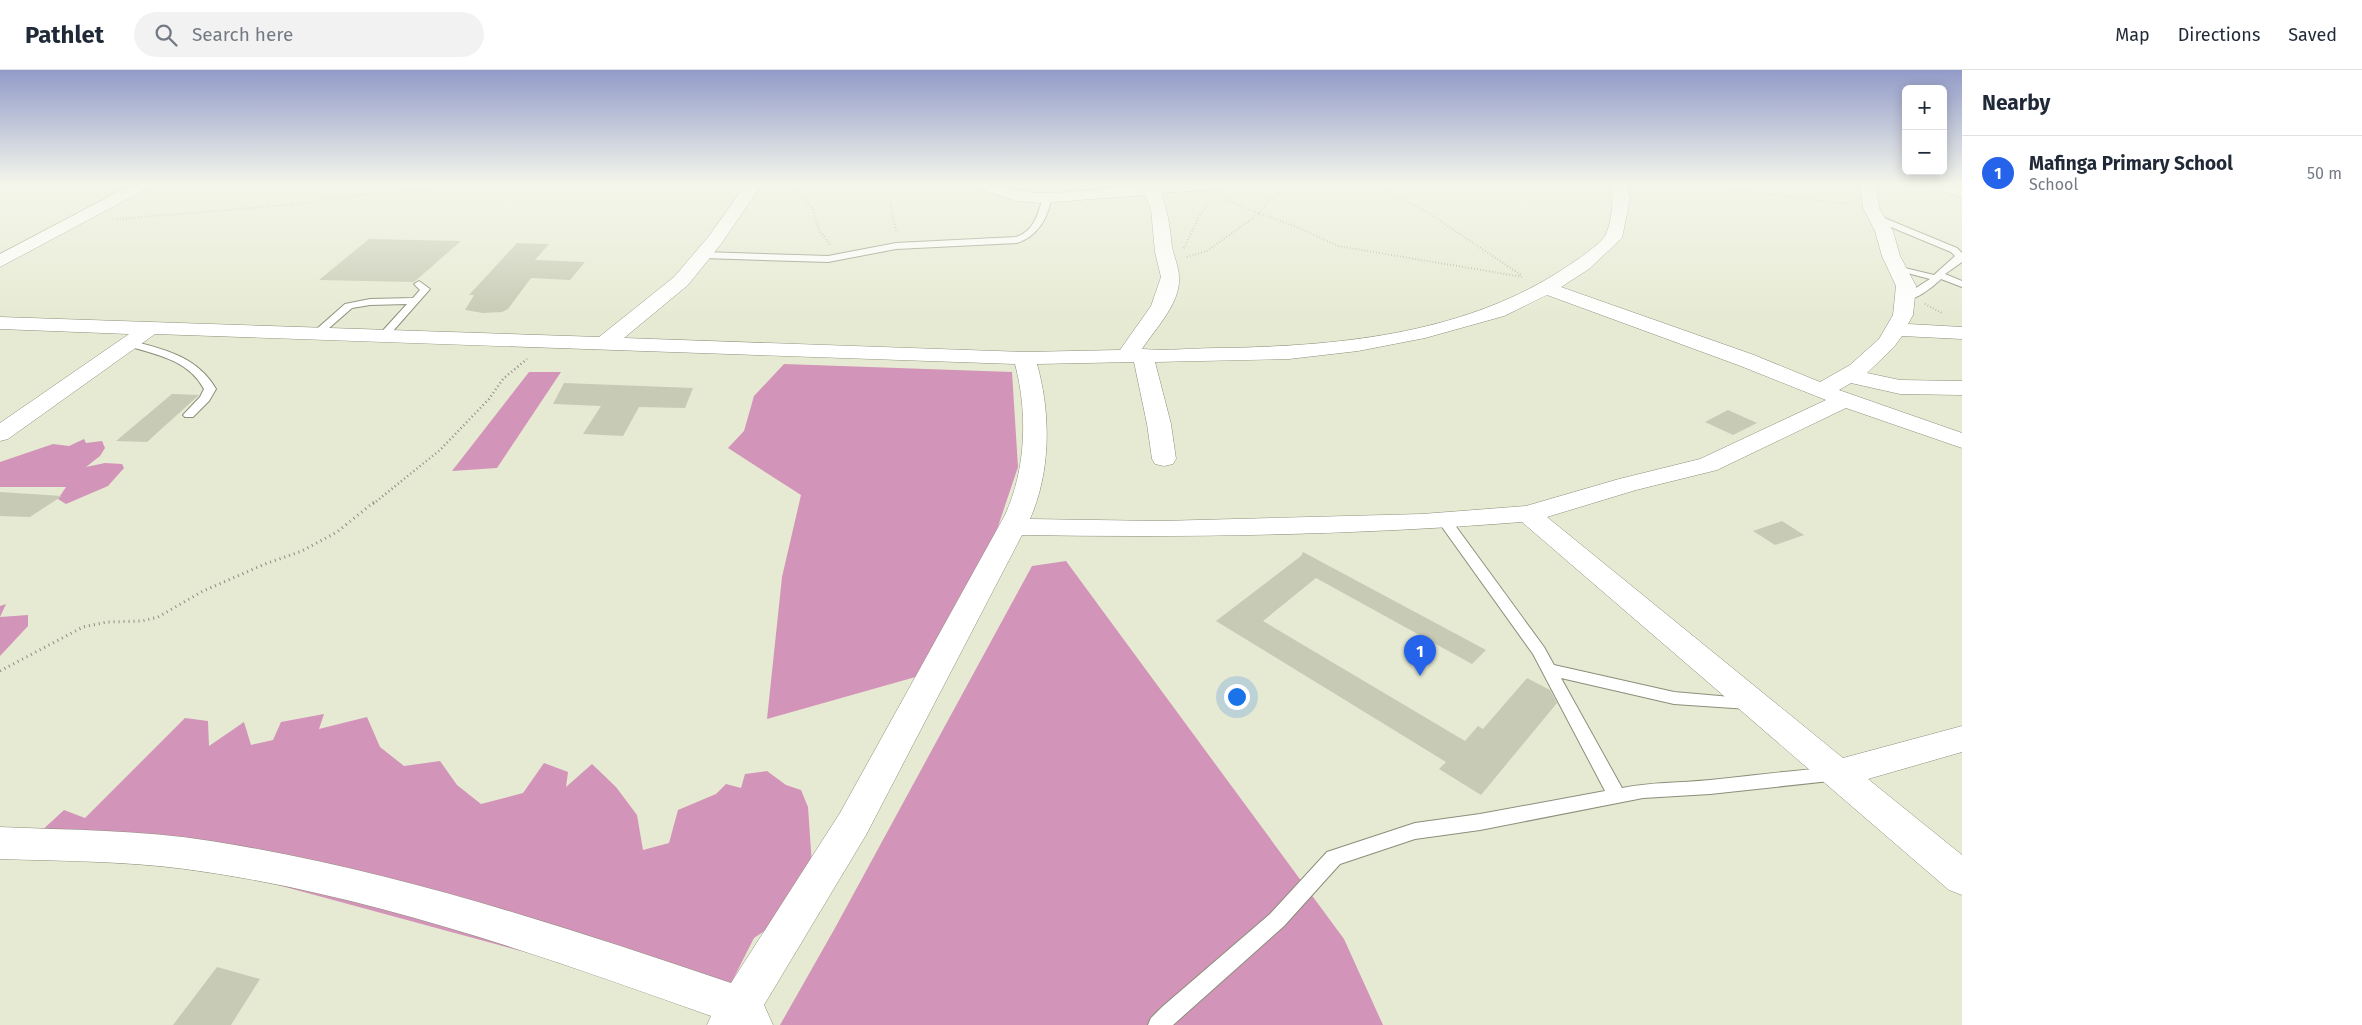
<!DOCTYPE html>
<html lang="en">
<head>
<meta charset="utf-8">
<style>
  :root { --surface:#fff; --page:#f2f2f3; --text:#1f2937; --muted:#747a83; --line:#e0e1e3; --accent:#2563eb }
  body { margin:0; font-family:"Fira Sans",sans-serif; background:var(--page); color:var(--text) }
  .controls { position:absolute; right:15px; top:15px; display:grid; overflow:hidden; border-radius:8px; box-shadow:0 2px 12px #0003 }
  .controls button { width:45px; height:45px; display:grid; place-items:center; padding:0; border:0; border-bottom:1px solid var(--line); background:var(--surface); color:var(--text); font:25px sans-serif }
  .you { position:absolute; left:1236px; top:626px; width:18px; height:18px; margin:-12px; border:4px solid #fff; border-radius:50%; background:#1a73e8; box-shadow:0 0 0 8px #1a73e833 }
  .badge { display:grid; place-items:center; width:32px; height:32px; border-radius:50%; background:var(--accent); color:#fff; font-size:16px; font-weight:700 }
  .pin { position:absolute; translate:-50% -41px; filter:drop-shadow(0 1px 2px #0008) }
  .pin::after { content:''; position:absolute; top:26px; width:18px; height:15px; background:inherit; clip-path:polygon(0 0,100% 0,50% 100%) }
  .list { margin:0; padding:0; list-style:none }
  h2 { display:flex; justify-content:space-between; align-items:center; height:65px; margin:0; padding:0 20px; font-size:21px }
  h2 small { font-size:16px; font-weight:400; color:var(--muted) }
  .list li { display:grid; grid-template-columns:32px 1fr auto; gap:15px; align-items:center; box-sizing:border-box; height:75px; padding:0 20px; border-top:1px solid var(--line) }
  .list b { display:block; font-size:19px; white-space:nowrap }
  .list p { margin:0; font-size:16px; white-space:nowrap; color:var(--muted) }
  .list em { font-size:16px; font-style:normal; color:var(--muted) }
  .icon { flex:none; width:28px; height:28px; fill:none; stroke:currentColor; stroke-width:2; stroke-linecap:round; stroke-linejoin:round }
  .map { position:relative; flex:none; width:1962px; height:955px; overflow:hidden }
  header { display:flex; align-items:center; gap:30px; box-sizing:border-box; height:70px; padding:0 25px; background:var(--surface); border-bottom:1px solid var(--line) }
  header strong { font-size:24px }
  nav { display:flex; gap:28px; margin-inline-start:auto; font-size:18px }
  .search { width:350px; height:45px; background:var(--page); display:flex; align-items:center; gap:12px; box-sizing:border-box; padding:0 18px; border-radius:28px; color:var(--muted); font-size:19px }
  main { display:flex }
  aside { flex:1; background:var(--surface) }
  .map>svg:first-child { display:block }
  .forest { fill:#d294b8 }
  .building { fill:#c7cab4 }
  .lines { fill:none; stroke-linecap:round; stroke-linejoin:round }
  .service-casing { stroke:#8c8e7a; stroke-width:2 }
  .minor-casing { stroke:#8c8e7a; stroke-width:1 }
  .path-far2 { stroke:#8c8e7f; stroke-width:2; stroke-dasharray:0.5 2.5; stroke-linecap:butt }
  .path-far1 { stroke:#8c8e7f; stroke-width:2.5; stroke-dasharray:1 3; stroke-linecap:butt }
  .path { stroke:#8c8e7f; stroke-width:3; stroke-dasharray:1 4; stroke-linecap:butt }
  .service { fill:#fff; fill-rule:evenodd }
  .minor { fill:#fff; fill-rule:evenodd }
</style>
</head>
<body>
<header>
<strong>Pathlet</strong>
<div class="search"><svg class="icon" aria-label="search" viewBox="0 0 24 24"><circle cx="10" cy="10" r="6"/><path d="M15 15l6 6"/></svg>Search here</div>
<nav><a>Map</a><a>Directions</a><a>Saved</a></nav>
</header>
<main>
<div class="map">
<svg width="1962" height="955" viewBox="0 0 1962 955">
  <rect width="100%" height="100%" fill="#e7ead3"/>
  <g class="forest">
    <path d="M784,294L1012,302L1018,397L984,498L919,606L767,649L782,507L801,425L728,378L744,361L754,326Z"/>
    <path d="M529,302H561L497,398L452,401Z"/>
    <path d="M84,369L86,373L102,371L105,378L100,386L86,397L105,393L122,394L124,398L108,416L66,434L58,429L66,417H0V392L53,374L69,376Z"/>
    <path d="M1066,491L1344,869L1383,955H780L835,858L1032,496Z"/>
    <path d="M6,534L0,547L28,545V556L0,586V536Z"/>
    <path d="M324,644L319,659L367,647L380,677L404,696L440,691L457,715L481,734L523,723L544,693L568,702L566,717L592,694L616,717L637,745L643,780L669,773L678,740L716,724L726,714L741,718L745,704L767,701L786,715L801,720L808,737L812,795L779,851L754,868L720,935L215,798L25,776L64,740L85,748L185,648L208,651L209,676L244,652L251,675L273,670L281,652Z"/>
  </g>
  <g class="building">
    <path d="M369,169L461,171L414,212L319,210Z"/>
    <path d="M517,173L549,174L535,190L585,192L570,210L531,208L508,239L502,242L483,243L465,240L474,225H469Z"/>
    <path d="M564,313L693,318L685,338L639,337L623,366L583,364L601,336L553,334Z"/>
    <path d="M172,324L199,325L147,372L116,371Z"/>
    <path d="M1728,340L1757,353L1733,365L1705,352Z"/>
    <path d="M0,422L62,426L30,447L0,446Z"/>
    <path d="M1782,451L1804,465L1775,475L1753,461Z"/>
    <path d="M1303,482L1486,580L1472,594L1316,508L1263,551L1465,671L1478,656L1483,659L1527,608L1550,620L1557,633L1481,725L1439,699L1446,692L1216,551L1301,486Z"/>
    <path d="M217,897L260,909L231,955H173Z"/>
  </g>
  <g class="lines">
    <defs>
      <g id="service">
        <path d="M1044,125L1051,127C1049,147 1037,167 1017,173L896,179L828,192L703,188L698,185L703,182L828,186L896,173L1016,167C1036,160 1038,142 1044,125Z"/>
        <path d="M1877,145L1957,178L1962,183V192L1945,204L1962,211V217L1941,209C1933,217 1914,232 1903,230V226L1930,209L1892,199V195L1934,205L1955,186L1951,182L1874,150L1873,148Z"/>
        <path d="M419,211L430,219L386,269H378L377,267L407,234L370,235L352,238L320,266H312L311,264L345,234L370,229L413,228L420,220L414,214Z"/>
        <path d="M128,270C163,279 197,286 216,319L209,331L193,347H185L183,345L200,327L204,319C188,289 154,284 124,275V271Z"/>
        <path d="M1444,446L1449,447L1544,577L1554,595L1674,622L1754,629L1756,633L1754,637L1748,639L1674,634L1561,608L1622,718C1651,712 1680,713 1710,710C1751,706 1792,700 1833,698L1839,700L1842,705L1839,710L1710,724L1643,728L1480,760L1415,769L1340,794L1284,856L1173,955H1148L1151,948L1162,937L1270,844L1327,782L1415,753L1480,744L1605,721L1533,584L1437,450Z"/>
      </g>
      <g id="minor">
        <path d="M133,114H152L150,117L0,197V184Z"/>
        <path d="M746,114H762L721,174L688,215L624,268L1024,282L1120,280L1151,236L1161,207L1155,182L1151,139L1145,125L1041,133L1015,131L976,117L974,114C998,112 1018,123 1042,123C1075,123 1108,118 1142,115L1141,114H1228L1226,117L1220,119L1161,123C1168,141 1170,158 1172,177C1174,187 1179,197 1179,207C1181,233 1155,259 1142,279C1168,281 1195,278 1221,278C1335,276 1458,265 1557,203C1568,196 1599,176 1605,166C1612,153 1614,128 1611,114H1627L1630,129L1622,168L1589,199L1561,217L1754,285L1820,312L1850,295L1879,269L1893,245L1896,216L1882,186L1875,161L1863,138L1860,114H1876L1879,138L1893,161L1900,186L1916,216L1913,245L1908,254L1962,257V269L1902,266L1894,277L1867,303L1900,310L1962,311V325L1900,324L1851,313L1839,320L1962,363V378L1846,338L1717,400L1636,420L1547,447L1843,688L1962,656V682L1868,709L1962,785V825L1949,820L1522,452C1356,465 1189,468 1022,465L866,765L764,935L773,955H707L711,946C540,885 365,823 185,799C123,791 61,791 0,789V757C70,760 141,760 211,771C389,799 560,855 731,913L840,743L1005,445C1026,399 1028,343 1015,294L155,264L8,369L0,371V353L129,264L0,259V247L599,267L674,207L709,166ZM1547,225L1738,295L1826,330L1700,389L1619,409L1526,436L1422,444L1161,451L1030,449C1051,401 1051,344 1037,294L1134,292L1147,354L1152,389L1155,394L1164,396L1173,394L1176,389L1171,354L1155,292L1289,289L1358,281L1425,268L1504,246Z"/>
        <path d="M1926,114H1950L1962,117V127L1928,117Z"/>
      </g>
    </defs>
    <use href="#service" class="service-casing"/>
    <use href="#minor" class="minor-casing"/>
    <g class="path-far2">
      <path d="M792,114L813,139L819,160L830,175"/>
      <path d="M881,114L891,125L890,134L896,161"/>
      <path d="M1383,114L1392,125L1427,142L1521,205"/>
      <path d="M1677,114C1735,118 1793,129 1851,134"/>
      <path d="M1224,130L1299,158L1338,176L1523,207"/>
      <path d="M1259,143L1270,130L1291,114"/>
      <path d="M117,149L299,134L357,125L425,120L449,114"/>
      <path d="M1184,178L1199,147L1210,131"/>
      <path d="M1187,187L1207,181L1260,143"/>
      <path d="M1925,234L1942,243"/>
    </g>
    <path class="path-far1" d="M373,434L440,380L489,329L503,309L527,289"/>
    <path class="path" d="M0,601L83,557L107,552L142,551L158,547L203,521L265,494L302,481L337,462L374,432"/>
    <use href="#service" class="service"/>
    <use href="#minor" class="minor"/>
  </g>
  <linearGradient id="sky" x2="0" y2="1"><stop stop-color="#929bc8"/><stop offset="0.46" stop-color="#f4f6eb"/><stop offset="1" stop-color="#f4f6eb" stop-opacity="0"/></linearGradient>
  <rect width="1962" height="247" fill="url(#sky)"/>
</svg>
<div class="controls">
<button>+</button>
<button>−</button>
</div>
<div class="you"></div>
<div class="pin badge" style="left:1420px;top:606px">1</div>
</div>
<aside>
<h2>Nearby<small></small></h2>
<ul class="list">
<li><span class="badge">1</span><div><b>Mafinga Primary School</b><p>School</p></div><em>50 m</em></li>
</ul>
</aside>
</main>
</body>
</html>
